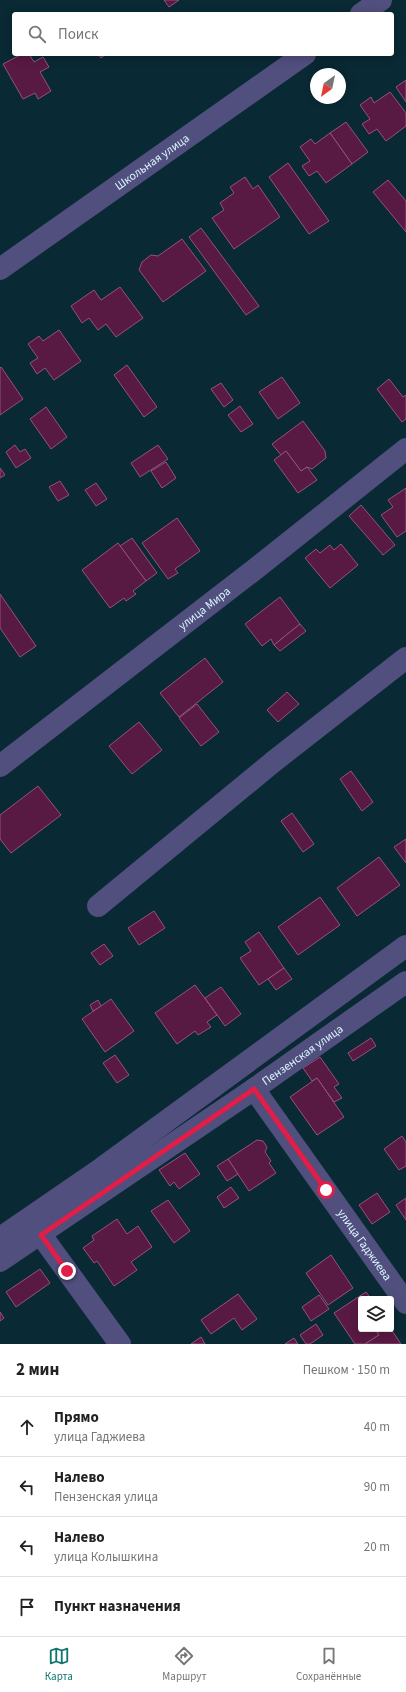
<!DOCTYPE html>
<html lang="ru">
<head>
<meta charset="utf-8">
<style>
  :root { --surface:#fff; --page:#f2f2f2; --text:#222; --muted:#767676; --line:#e0e0e0; --accent:#0f766e }
  body { margin:0; font-family:"Source Sans 3",sans-serif; background:var(--page); color:var(--text) }
  .controls { position:absolute; right:12px; bottom:12px; display:grid; overflow:hidden; border-radius:4px; box-shadow:0 2px 10px #0003 }
  .controls button { width:36px; height:36px; display:grid; place-items:center; padding:0; border:0; border-bottom:1px solid var(--line); background:var(--surface); color:var(--text); font:20px sans-serif }
  .compass { position:absolute; left:310px; top:68px; width:36px; height:36px; border-radius:50%; background:var(--surface); box-shadow:0 2px 10px #0003; rotate:213deg }
  .stop { position:absolute; width:12px; height:12px; margin:-9px; border:3px solid #e11d48; border-radius:50%; background:#fff }
  .stop.end { background:#e11d48; border-color:#fff; box-shadow:0 1px 4px #0008 }
  .list { margin:0; padding:0; list-style:none }
  h2 { display:flex; justify-content:space-between; align-items:center; height:52px; margin:0; padding:0 16px; font-size:17px }
  h2 small { font-size:13px; font-weight:400; color:var(--muted) }
  .list li { display:grid; grid-template-columns:26px 1fr auto; gap:12px; align-items:center; box-sizing:border-box; height:60px; padding:0 16px; border-top:1px solid var(--line) }
  .list b { display:block; font-size:15px; white-space:nowrap }
  .list p { margin:0; font-size:13px; white-space:nowrap; color:var(--muted) }
  .list em { font-size:13px; font-style:normal; color:var(--muted) }
  .icon { flex:none; width:22px; height:22px; fill:none; stroke:currentColor; stroke-width:2; stroke-linecap:round; stroke-linejoin:round }
  .map { position:relative; flex:none; width:406px; height:1344px; overflow:hidden }
  .search { position:absolute; background:var(--surface); box-shadow:0 2px 10px #0003; left:12px; right:12px; top:12px; height:44px; display:flex; align-items:center; gap:10px; box-sizing:border-box; padding:0 14px; border-radius:4px; color:var(--muted); font-size:15px }
  .sheet { height:292px; background:var(--surface) }
  nav { display:flex; justify-content:space-around; align-items:center; box-sizing:border-box; height:56px; border-top:1px solid var(--line); background:var(--surface); font-size:11px; color:var(--muted) }
  nav a { display:grid; justify-items:center; gap:2px }
  nav .on { color:var(--accent) }
  .map>svg:first-child { display:block }
  .building { fill:#581942; stroke:#96527b }
  .lines { fill:none; stroke-linecap:round; stroke-linejoin:round }
  .minor { stroke:#514f7d; stroke-width:22 }
  .route { stroke:#e11d48; stroke-width:5 }
  .labels { text-anchor:middle; dominant-baseline:central; stroke-width:4; stroke-linejoin:round; paint-order:stroke }
  .street-label { font-size:12px; fill:#daf4ff; stroke:#092934 }
</style>
</head>
<body>
<div class="map">
<svg width="406" height="1344" viewBox="0 0 406 1344">
  <rect width="100%" height="100%" fill="#092934"/>
  <g class="building">
    <path d="M164,0H179L169,7Z"/>
    <path d="M22,54H29L34,62L43,57L49,67L40,72L51,91L38,99L35,93L23,99L3,64Z"/>
    <path d="M98,54H106L101,58Z"/>
    <path d="M406,80V102L396,87Z"/>
    <path d="M390,92L406,113V126L386,141L377,129L369,134L362,124L370,119L360,105L371,97L374,103Z"/>
    <path d="M346,122L368,152L352,164L330,133Z"/>
    <path d="M330,133L352,164L326,183L317,171L309,176L302,166L310,161L300,147L311,139L315,144Z"/>
    <path d="M288,163L329,221L309,234L269,177Z"/>
    <path d="M245,177L253,189L258,185L280,217L234,249L212,218L224,210L220,203L234,193L230,187Z"/>
    <path d="M388,180L406,201V232L373,192Z"/>
    <path d="M201,228L259,306L246,315L189,237Z"/>
    <path d="M182,239L206,271L163,302L139,270L142,262L151,255L158,256Z"/>
    <path d="M120,287L143,318L116,337L106,324L98,330L89,318L82,323L71,306L94,290L101,300Z"/>
    <path d="M59,330L81,361L54,380L45,368L37,374L30,363L38,358L28,344L39,336L43,341Z"/>
    <path d="M127,365L157,407L144,417L114,375Z"/>
    <path d="M1,367L23,399L0,415V368Z"/>
    <path d="M282,377L300,403L278,419L259,392Z"/>
    <path d="M389,379L403,397L406,395V419L402,422L377,389Z"/>
    <path d="M221,383L233,400L224,407L211,389Z"/>
    <path d="M240,406L253,424L241,432L228,415Z"/>
    <path d="M46,407L67,437L51,449L30,419Z"/>
    <path d="M303,421L325,451L326,458L312,469L307,467L301,471L286,451L281,455L272,444Z"/>
    <path d="M15,445L20,452L25,449L31,458L16,468L6,452Z"/>
    <path d="M158,445L168,459L140,477L131,463Z"/>
    <path d="M286,451L301,471L307,467L317,480L298,493L274,460Z"/>
    <path d="M166,462L176,478L162,488L151,471Z"/>
    <path d="M0,468L5,475L0,478Z"/>
    <path d="M60,481L69,495L58,501L49,487Z"/>
    <path d="M96,483L107,499L96,506L85,490Z"/>
    <path d="M406,488V531L397,537L381,515L393,507L388,500Z"/>
    <path d="M361,505L395,545L383,555L349,516Z"/>
    <path d="M177,518L200,551L175,569L178,573L168,579L142,543Z"/>
    <path d="M132,538L157,573L146,581L120,546Z"/>
    <path d="M118,543L146,581L133,591L136,594L126,601L124,598L110,608L82,570Z"/>
    <path d="M341,544L358,565L330,588L305,558L316,549L320,553L330,545L334,550Z"/>
    <path d="M0,594L36,646L20,657L0,628Z"/>
    <path d="M280,597L300,624L274,645L271,639L262,646L245,624Z"/>
    <path d="M300,624L306,631L280,651L274,645Z"/>
    <path d="M205,658L223,682L179,717L160,693Z"/>
    <path d="M287,692L299,704L278,722L267,710Z"/>
    <path d="M197,704L219,732L201,746L179,718Z"/>
    <path d="M139,722L162,750L132,774L109,746Z"/>
    <path d="M351,771L373,802L362,811L340,779Z"/>
    <path d="M38,786L61,815L11,853L0,839V815Z"/>
    <path d="M292,813L314,844L303,852L281,821Z"/>
    <path d="M406,839V863L394,847Z"/>
    <path d="M379,857L400,885L357,916L337,888Z"/>
    <path d="M320,897L340,925L298,955L278,927Z"/>
    <path d="M154,911L165,928L139,945L128,928Z"/>
    <path d="M259,932L284,968L259,985L240,958L251,951L245,942Z"/>
    <path d="M104,944L113,956L100,965L91,953Z"/>
    <path d="M284,968L292,979L276,990L268,979Z"/>
    <path d="M195,985L217,1015L207,1022L211,1027L198,1035L195,1031L177,1044L155,1013Z"/>
    <path d="M221,987L241,1014L225,1026L205,998Z"/>
    <path d="M111,999L134,1031L105,1052L82,1019Z"/>
    <path d="M98,1000L101,1006L93,1011L90,1005Z"/>
    <path d="M371,1038L376,1046L353,1061L348,1053Z"/>
    <path d="M115,1055L129,1075L117,1083L103,1063Z"/>
    <path d="M320,1057L339,1084L334,1087L342,1098L334,1102L317,1078L312,1081L303,1068Z"/>
    <path d="M317,1078L344,1117L317,1135L290,1097Z"/>
    <path d="M402,1136L406,1142V1166L399,1170L384,1149Z"/>
    <path d="M257,1140L263,1141L267,1147L265,1152L271,1161L269,1163L276,1173L249,1191L228,1159Z"/>
    <path d="M185,1153L200,1174L179,1189L174,1182L170,1186L159,1170Z"/>
    <path d="M228,1159L238,1174L227,1181L217,1166Z"/>
    <path d="M231,1187L239,1198L224,1208L217,1197Z"/>
    <path d="M377,1193L390,1212L372,1224L359,1205Z"/>
    <path d="M406,1198V1220L396,1205Z"/>
    <path d="M168,1200L190,1231L174,1243L151,1211Z"/>
    <path d="M117,1219L127,1234L138,1226L152,1247L131,1262L137,1270L114,1286L97,1261L94,1263L83,1248L94,1240L92,1236Z"/>
    <path d="M331,1255L353,1288L328,1305L306,1273Z"/>
    <path d="M40,1269L50,1283L16,1307L6,1292Z"/>
    <path d="M366,1292L371,1299H361V1329H375L379,1335L365,1344H355L334,1313Z"/>
    <path d="M238,1294L257,1319L242,1330L234,1318L211,1334L201,1320Z"/>
    <path d="M319,1295L329,1309L311,1321L302,1307Z"/>
    <path d="M0,1312L4,1318L0,1321Z"/>
    <path d="M316,1324L323,1335L310,1344H306L300,1335Z"/>
    <path d="M375,1329H391L401,1344H365L379,1335Z"/>
    <path d="M201,1337L205,1344H191Z"/>
    <path d="M294,1338L298,1344H285Z"/>
  </g>
  <g class="lines">
    <g class="minor">
      <path d="M361,14L381,0"/>
      <path id="s1" d="M0,269L305,54"/>
      <path id="s2" d="M0,766L254,570L406,449"/>
      <path d="M98,906L273,762L406,658"/>
      <path id="s3" d="M254,1089L406,1303"/>
      <path d="M41,1235L120,1344"/>
      <path d="M0,1238L102,1168L406,946"/>
      <path id="s4" d="M0,1261L254,1089L406,982"/>
    </g>
  </g>
  <g class="lines">
    <path class="route" d="M67,1271L41,1235L254,1089L326,1190"/>
  </g>
  <g class="labels">
    <g class="street-label">
      <text stroke="none"><textPath href="#s1" startOffset="186">Школьная улица</textPath></text>
      <text stroke="none"><textPath href="#s2" startOffset="258">улица Мира</textPath></text>
      <text stroke="none"><textPath href="#s4" startOffset="366">Пензенская улица</textPath></text>
      <text stroke="none"><textPath href="#s3" startOffset="191">улица Гаджиева</textPath></text>
    </g>
  </g>
</svg>
<div class="controls">
<button><svg class="icon" aria-label="layers" viewBox="0 0 24 24"><path d="M12 4l9 5-9 5-9-5zM3 14l9 5 9-5"/></svg></button>
</div>
<svg class="compass" viewBox="-18 -18 36 36"><path d="M0-13l5 13h-10z" fill="#e53935"/><path d="M0 13l5-13h-10z" fill="#767676"/></svg>
<div class="stop" style="left:326px;top:1190px"></div>
<div class="stop end" style="left:67px;top:1271px"></div>
<div class="search"><svg class="icon" aria-label="search" viewBox="0 0 24 24"><circle cx="10" cy="10" r="6"/><path d="M15 15l6 6"/></svg>Поиск</div>
</div>
<section class="sheet">
<h2>2 мин<small>Пешком · 150 m</small></h2>
<ul class="list">
<li><svg class="icon" aria-label="ahead" viewBox="0 0 24 24"><path d="M12 20V5M6 11l6-6 6 6"/></svg><div><b>Прямо</b><p>улица Гаджиева</p></div><em>40 m</em></li>
<li><svg class="icon" aria-label="left" viewBox="0 0 24 24"><path d="M17 20v-9H6M10 6l-5 5 5 5"/></svg><div><b>Налево</b><p>Пензенская улица</p></div><em>90 m</em></li>
<li><svg class="icon" aria-label="left" viewBox="0 0 24 24"><path d="M17 20v-9H6M10 6l-5 5 5 5"/></svg><div><b>Налево</b><p>улица Колышкина</p></div><em>20 m</em></li>
<li><svg class="icon" aria-label="arrive" viewBox="0 0 24 24"><path d="M6 21V4h12l-3 4 3 4H6"/></svg><div><b>Пункт назначения</b></div></li>
</ul>
</section>
<nav>
<a class="on"><svg class="icon" aria-label="map" viewBox="0 0 24 24"><path d="M3 6l6-2 6 2 6-2v14l-6 2-6-2-6 2zM9 4v14M15 6v14"/></svg>Карта</a>
<a><svg class="icon" aria-label="directions" viewBox="0 0 24 24"><path d="M12 3l9 9-9 9-9-9zM9 14v-3h6M13 9l2 2-2 2"/></svg>Маршрут</a>
<a><svg class="icon" aria-label="saved" viewBox="0 0 24 24"><path d="M7 4h10v16l-5-4-5 4z"/></svg>Сохранённые</a>
</nav>
</body>
</html>
